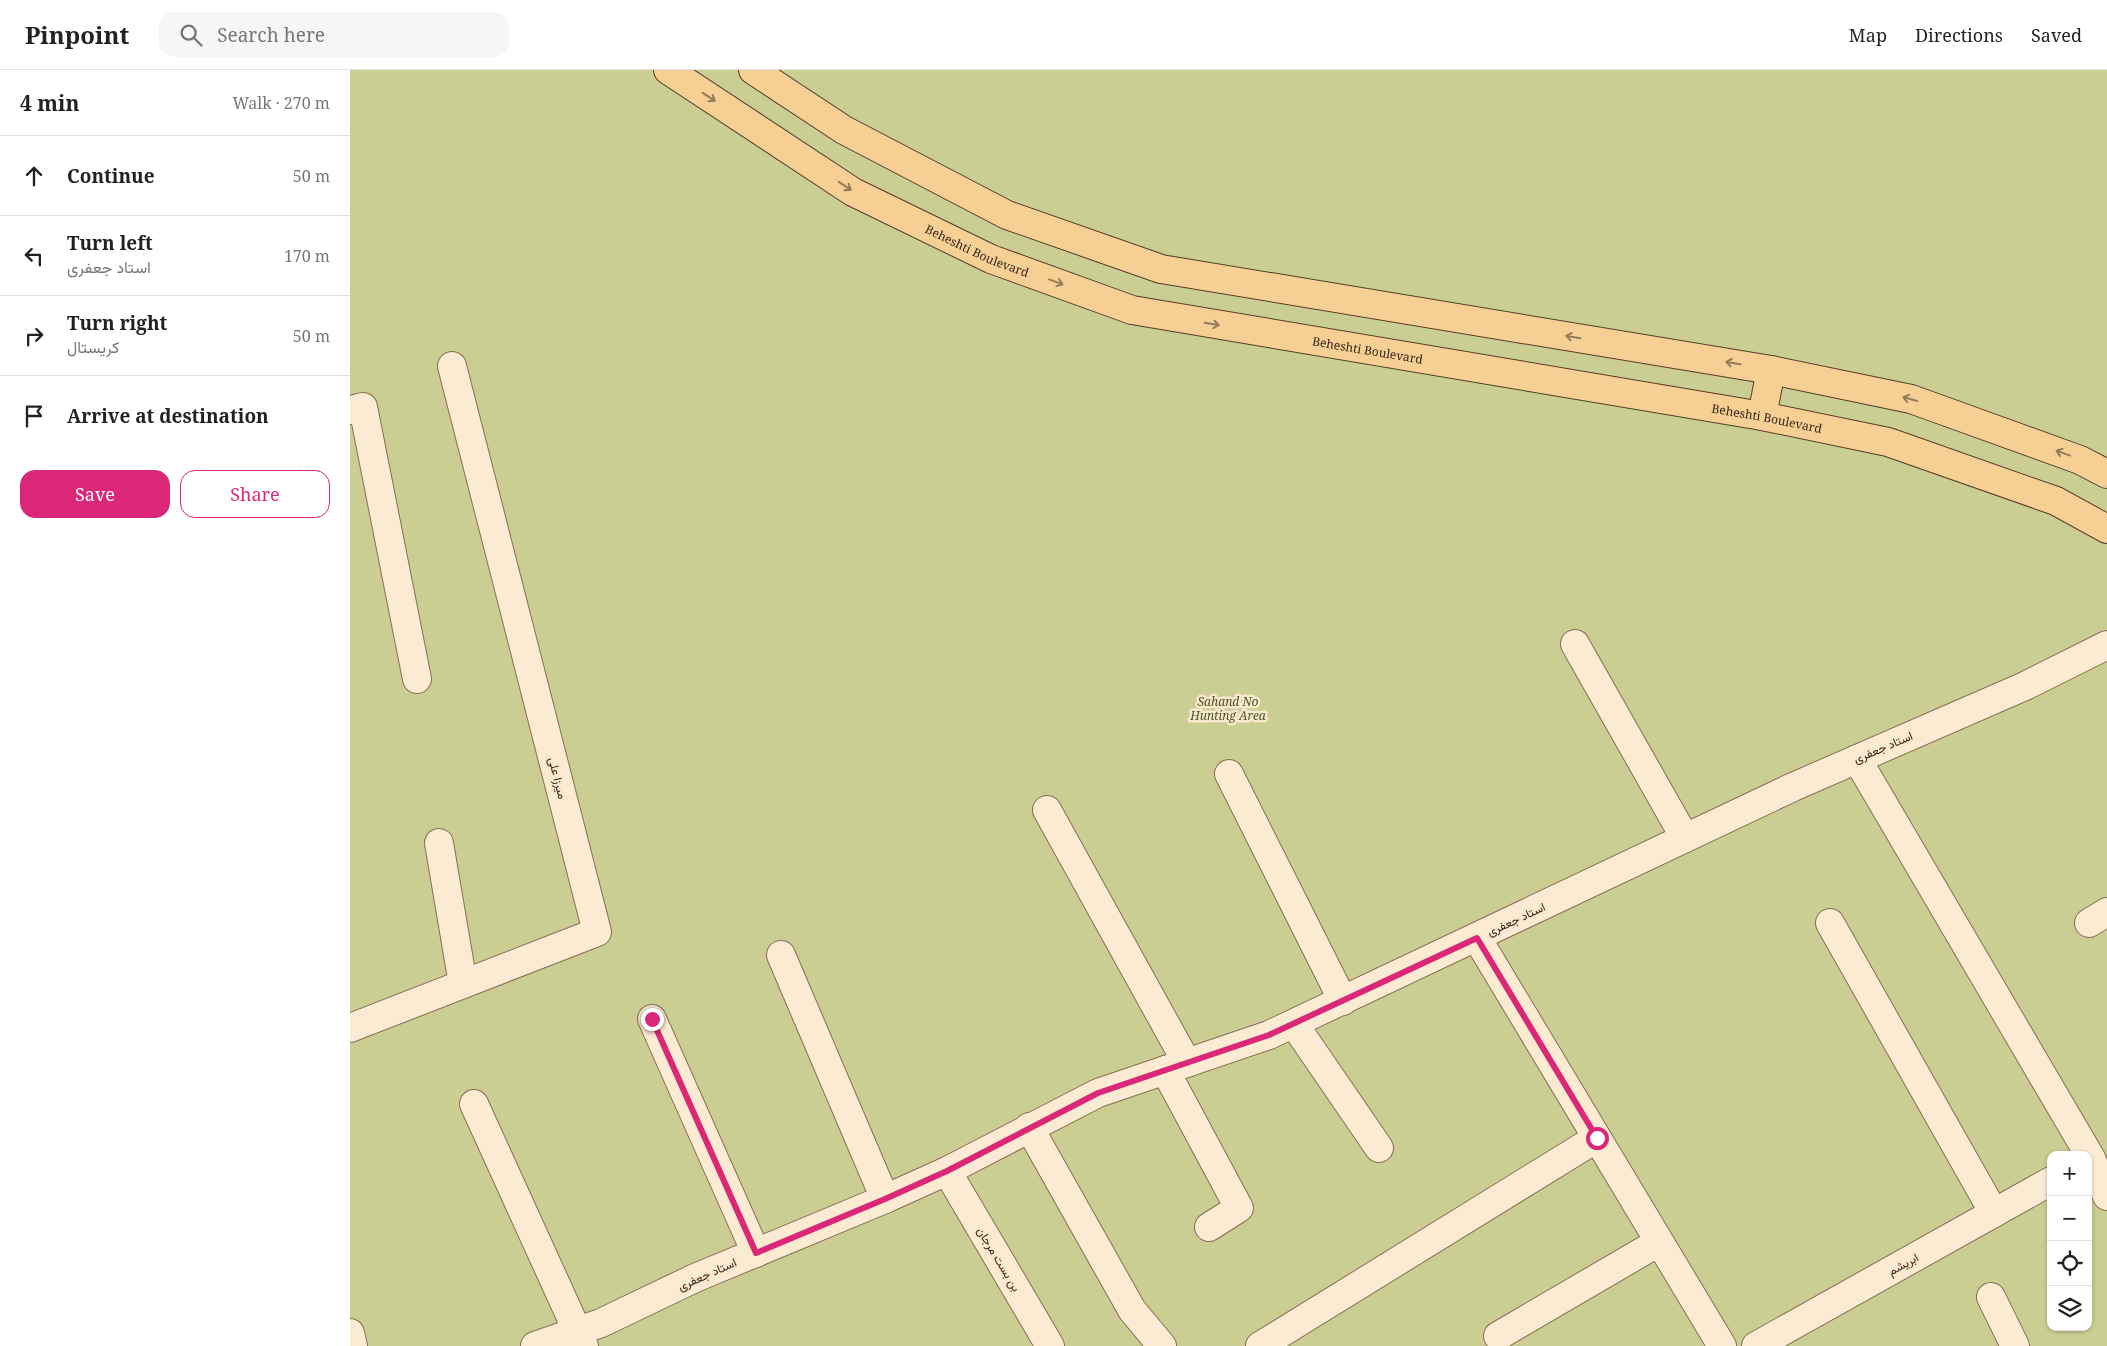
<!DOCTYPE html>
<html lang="en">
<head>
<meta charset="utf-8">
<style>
  :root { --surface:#fff; --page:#f6f6f6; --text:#222; --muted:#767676; --line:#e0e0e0; --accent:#db2777 }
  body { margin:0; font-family:"Noto Serif",Vazirmatn,serif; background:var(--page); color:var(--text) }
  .controls { position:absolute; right:15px; bottom:15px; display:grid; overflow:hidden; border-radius:10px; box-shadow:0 1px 4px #0004 }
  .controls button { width:45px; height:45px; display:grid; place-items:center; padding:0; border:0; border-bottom:1px solid var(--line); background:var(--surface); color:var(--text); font:25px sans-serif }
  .stop { position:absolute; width:15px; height:15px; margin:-11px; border:4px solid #db2777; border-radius:50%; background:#fff }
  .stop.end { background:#db2777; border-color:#fff; box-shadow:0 1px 5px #0008 }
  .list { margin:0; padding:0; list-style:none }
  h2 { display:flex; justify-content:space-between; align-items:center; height:65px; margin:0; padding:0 20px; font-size:21px }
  h2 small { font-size:16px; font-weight:400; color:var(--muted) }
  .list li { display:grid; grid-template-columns:32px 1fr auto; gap:15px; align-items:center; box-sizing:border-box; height:80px; padding:0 20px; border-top:1px solid var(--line) }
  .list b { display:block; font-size:19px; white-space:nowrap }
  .list p { margin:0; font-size:16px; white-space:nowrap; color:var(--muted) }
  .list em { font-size:16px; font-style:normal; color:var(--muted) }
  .actions { display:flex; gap:10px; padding:15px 20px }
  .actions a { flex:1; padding:11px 0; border:1px solid var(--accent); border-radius:15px; text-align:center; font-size:18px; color:var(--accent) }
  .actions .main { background:var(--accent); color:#fff }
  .icon { flex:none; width:28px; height:28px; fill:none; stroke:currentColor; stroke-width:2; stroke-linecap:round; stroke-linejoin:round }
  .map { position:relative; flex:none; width:1757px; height:1276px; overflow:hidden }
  header { display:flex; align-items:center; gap:30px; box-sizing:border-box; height:70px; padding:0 25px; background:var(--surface); border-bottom:1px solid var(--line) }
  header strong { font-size:24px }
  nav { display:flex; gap:28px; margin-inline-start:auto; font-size:18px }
  .search { width:350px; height:45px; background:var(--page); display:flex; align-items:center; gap:12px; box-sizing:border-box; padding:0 18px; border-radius:15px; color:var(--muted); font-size:19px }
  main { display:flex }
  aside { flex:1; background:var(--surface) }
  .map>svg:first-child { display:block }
  .green { fill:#cbce92; fill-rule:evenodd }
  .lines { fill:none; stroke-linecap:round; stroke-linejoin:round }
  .minor-casing { stroke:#886d56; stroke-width:30 }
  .major-casing { stroke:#563c2b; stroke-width:30 }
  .minor { stroke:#faebd2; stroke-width:28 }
  .major { stroke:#f5cf94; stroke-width:28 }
  .oneway { stroke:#967b58 }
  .route { stroke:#db2777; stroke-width:6 }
  .labels { text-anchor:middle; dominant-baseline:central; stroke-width:5; stroke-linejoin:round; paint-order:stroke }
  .street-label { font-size:12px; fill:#37271c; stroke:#f7e8ce }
  .park-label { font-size:12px; font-style:italic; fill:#4b5421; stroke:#f7e8ce }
</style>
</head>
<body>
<header>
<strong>Pinpoint</strong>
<div class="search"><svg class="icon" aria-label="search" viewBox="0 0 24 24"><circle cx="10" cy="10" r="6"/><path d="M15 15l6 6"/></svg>Search here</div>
<nav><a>Map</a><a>Directions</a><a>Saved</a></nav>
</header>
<main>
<aside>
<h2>4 min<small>Walk · 270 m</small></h2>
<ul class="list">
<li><svg class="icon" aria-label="ahead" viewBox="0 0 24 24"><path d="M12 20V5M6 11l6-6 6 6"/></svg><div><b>Continue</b></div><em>50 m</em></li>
<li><svg class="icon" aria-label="left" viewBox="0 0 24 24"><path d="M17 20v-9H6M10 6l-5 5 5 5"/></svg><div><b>Turn left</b><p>استاد جعفری</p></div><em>170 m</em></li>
<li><svg class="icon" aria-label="right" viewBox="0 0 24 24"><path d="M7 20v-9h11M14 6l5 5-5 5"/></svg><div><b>Turn right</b><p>کریستال</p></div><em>50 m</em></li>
<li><svg class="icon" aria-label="arrive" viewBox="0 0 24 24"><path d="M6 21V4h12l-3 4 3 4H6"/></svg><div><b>Arrive at destination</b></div></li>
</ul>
<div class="actions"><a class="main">Save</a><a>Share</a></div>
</aside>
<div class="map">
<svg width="1757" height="1276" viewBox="0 0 1757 1276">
  <rect width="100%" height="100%" fill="#efddbe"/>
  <path class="green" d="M0,0H1757V1276H0ZM1701,1085H1738V1257H1701Z"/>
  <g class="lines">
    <defs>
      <g id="minor">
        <path d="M0,340L13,337L67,609"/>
        <path d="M1225,574L1335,768"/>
        <path d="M1507,689L1741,1088L1757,1126"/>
        <path d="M879,704L993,931"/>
        <path d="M697,740L837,993"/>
        <path d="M89,773L113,914"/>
        <path d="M1480,853L1644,1143"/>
        <path d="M1739,853L1757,842"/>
        <path d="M1127,868L1372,1276"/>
        <path d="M431,885L535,1129"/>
        <path d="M302,949L406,1183"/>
        <path d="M944,954L1029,1078"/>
        <path d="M0,958L247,862L102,296"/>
        <path d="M815,1000L889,1138L859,1157"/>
        <path d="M124,1034L234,1276"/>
        <path d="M679,1057L782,1240L812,1276"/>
        <path d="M597,1101L700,1276"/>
        <path d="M1641,1227L1665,1276"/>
        <path d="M0,1263L3,1276"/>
        <path d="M1148,1266L1309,1172"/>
        <path d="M185,1276L251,1253L345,1208L535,1129L597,1101L748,1023L919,965L1443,717L1675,616L1757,575"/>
        <path d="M910,1276L1247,1068"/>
        <path d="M1406,1276L1701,1111"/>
      </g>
      <g id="major">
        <path id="s1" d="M318,0L503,122L641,189L782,240L1412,346L1538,372L1706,431L1757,459"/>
        <path d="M403,0L494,60L657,145L811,199L1421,300L1561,329L1730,390L1757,404"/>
        <path d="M1412,346L1421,300"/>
      </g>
    </defs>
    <use href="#minor" class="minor-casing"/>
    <use href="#major" class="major-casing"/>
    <use href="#minor" class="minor"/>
    <use href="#major" class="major"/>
  </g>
  <defs><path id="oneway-shaft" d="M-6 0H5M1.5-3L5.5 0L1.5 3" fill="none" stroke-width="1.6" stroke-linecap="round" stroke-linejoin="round" transform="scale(1.25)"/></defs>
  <g class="oneway">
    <use href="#oneway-shaft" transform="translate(359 27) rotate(33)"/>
    <use href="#oneway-shaft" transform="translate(495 116) rotate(33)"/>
    <use href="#oneway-shaft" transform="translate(706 212) rotate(20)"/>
    <use href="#oneway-shaft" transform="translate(862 254) rotate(10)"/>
    <use href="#oneway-shaft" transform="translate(1223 267) rotate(-171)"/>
    <use href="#oneway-shaft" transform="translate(1383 293) rotate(-171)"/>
    <use href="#oneway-shaft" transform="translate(1560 329) rotate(-165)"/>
    <use href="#oneway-shaft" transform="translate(1713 383) rotate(-160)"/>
  </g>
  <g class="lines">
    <path class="route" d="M302,949L406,1183L535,1129L597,1101L748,1023L919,965L1127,868L1247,1068"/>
  </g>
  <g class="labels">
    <g class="street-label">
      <text stroke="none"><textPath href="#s1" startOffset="359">Beheshti Boulevard</textPath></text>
      <text stroke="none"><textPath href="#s1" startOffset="764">Beheshti Boulevard</textPath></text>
      <text stroke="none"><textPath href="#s1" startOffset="1169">Beheshti Boulevard</textPath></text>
      <text transform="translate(1533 677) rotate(-23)">استاد جعفری</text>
      <text transform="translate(208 708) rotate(76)">میرزا علی</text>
      <text transform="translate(1166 849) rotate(-25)">استاد جعفری</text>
      <text transform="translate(649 1189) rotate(59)">بن بست مرجان</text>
      <text transform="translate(1553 1194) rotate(-29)">ابریشم</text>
      <text transform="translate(357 1204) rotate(-24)">استاد جعفری</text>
    </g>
    <g class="park-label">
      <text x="878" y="631">Sahand No<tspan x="878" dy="14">Hunting Area</tspan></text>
    </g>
  </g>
</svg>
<div class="controls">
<button>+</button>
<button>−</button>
<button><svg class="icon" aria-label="locate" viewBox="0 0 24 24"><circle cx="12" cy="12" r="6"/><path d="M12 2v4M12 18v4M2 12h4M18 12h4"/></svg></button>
<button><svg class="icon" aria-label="layers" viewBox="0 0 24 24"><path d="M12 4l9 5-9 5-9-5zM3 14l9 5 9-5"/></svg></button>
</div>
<div class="stop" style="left:1247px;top:1068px"></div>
<div class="stop end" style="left:302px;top:949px"></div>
</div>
</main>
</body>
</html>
